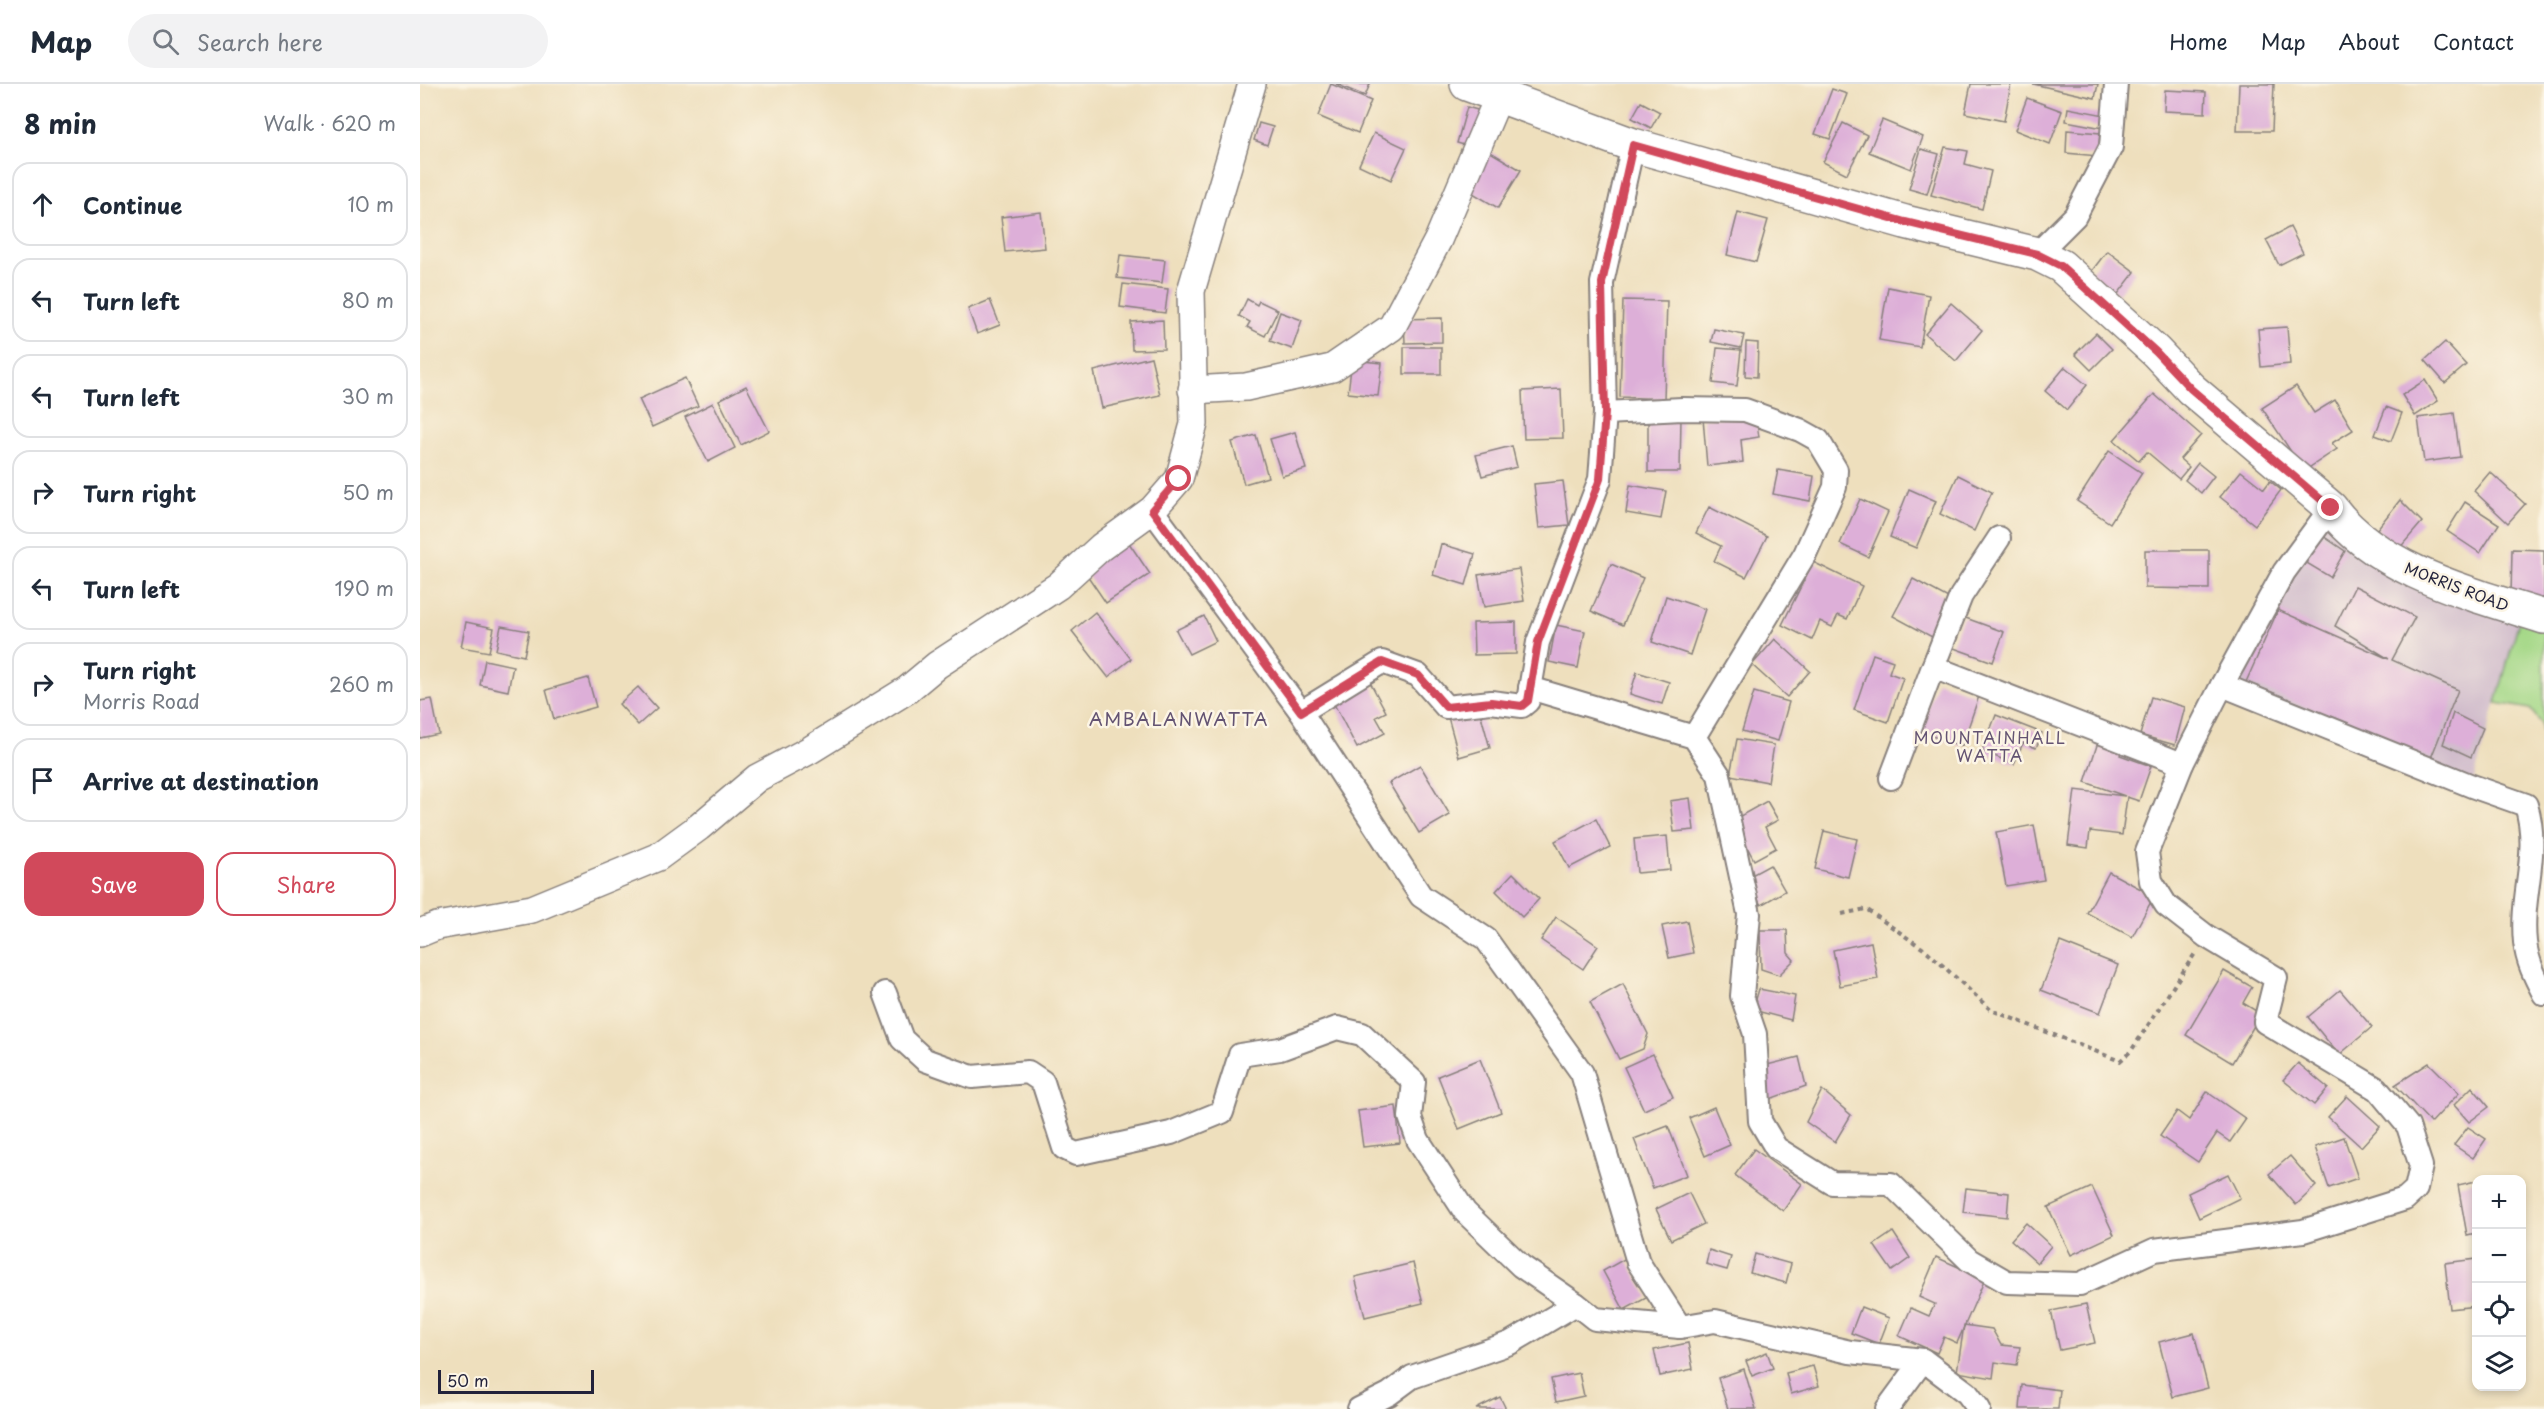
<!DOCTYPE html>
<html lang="en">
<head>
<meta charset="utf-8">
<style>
  :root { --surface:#fff; --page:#f2f2f3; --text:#1f2937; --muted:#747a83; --line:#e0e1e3; --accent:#d1495b }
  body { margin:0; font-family:"Playpen Sans",sans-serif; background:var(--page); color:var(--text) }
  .controls { position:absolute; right:18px; bottom:18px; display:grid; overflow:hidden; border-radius:12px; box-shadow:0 3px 9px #0003 }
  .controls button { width:54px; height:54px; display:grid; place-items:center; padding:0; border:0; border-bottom:2px solid var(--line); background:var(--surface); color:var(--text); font:30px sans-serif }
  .scale { position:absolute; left:18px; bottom:15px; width:156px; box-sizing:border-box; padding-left:6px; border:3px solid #22223b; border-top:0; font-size:16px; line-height:21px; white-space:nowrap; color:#22223b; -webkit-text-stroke:4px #fcf5e5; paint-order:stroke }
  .stop { position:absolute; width:18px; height:18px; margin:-14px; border:4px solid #d1495b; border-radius:50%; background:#fff }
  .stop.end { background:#d1495b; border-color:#fff; box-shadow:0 2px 6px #0008 }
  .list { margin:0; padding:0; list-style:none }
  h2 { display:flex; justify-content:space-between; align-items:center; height:78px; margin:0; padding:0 24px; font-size:26px }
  h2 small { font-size:20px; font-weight:400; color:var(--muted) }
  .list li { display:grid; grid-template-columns:39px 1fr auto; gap:18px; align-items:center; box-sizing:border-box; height:84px; margin:0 12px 12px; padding:0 12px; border:2px solid var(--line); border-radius:18px }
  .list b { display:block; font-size:22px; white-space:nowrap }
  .list p { margin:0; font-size:20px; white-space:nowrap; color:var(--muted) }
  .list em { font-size:20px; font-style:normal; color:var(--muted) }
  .actions { display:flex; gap:12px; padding:18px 24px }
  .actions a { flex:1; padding:14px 0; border:2px solid var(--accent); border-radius:18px; text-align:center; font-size:21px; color:var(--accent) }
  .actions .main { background:var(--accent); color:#fff }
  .icon { flex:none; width:33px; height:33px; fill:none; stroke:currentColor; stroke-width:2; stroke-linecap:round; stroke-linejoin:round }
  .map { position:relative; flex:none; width:2124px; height:1325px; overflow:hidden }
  header { display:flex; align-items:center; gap:36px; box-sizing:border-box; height:84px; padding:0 30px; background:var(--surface); border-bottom:2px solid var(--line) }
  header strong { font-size:28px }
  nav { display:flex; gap:33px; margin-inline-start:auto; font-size:21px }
  .search { width:420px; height:54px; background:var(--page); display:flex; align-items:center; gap:15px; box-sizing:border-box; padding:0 21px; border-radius:33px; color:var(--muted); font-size:22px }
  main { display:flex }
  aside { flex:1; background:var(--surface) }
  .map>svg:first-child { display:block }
  .industrial { fill:#d1bdcc }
  .green { fill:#a5d888; stroke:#647d62; stroke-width:1.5 }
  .building { fill:#ddafd8 }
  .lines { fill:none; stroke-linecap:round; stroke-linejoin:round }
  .minor-casing { stroke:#88807c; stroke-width:26 }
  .tertiary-casing { stroke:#88807c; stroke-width:30 }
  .primary-casing { stroke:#88807c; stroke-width:36 }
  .path { stroke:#88807c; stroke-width:4; stroke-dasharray:4.5 4.5; stroke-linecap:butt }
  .minor { stroke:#fff; stroke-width:22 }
  .tertiary { stroke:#fff; stroke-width:27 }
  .primary { stroke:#fff; stroke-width:33 }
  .route { stroke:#d1495b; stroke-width:8 }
  .labels { text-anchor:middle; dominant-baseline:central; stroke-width:5; stroke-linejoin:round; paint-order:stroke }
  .street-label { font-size:15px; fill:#22223b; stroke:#fcf5e5 }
  .neighbourhood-label { font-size:16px; letter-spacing:1.5px; fill:#635372; stroke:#fcf5e5 }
  .quarter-label { font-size:18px; letter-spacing:1.5px; fill:#635372; stroke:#fcf5e5 }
</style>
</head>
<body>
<header>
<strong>Map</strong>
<div class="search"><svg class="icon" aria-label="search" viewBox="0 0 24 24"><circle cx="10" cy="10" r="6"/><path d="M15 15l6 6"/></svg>Search here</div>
<nav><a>Home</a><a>Map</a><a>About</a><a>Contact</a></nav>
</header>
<main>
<aside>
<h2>8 min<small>Walk · 620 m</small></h2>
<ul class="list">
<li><svg class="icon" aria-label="ahead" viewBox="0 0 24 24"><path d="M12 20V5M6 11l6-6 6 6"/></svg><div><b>Continue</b></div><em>10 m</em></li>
<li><svg class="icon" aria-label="left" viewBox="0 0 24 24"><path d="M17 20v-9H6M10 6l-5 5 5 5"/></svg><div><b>Turn left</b></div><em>80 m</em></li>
<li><svg class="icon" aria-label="left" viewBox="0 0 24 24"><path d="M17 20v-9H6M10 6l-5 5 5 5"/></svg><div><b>Turn left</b></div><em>30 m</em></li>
<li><svg class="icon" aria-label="right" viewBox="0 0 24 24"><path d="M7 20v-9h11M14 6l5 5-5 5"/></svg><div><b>Turn right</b></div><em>50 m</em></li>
<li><svg class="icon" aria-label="left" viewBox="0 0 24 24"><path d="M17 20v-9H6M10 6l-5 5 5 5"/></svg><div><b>Turn left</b></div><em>190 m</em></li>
<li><svg class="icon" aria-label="right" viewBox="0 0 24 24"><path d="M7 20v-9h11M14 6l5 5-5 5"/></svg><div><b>Turn right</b><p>Morris Road</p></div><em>260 m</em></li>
<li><svg class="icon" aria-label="arrive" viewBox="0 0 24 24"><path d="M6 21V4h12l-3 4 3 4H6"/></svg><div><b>Arrive at destination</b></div></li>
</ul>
<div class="actions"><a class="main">Save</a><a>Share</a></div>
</aside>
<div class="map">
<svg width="2124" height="1325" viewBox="0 0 2124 1325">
  <rect width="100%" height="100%" fill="#fcf5e5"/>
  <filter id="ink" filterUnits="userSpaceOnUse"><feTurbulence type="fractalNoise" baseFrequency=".0167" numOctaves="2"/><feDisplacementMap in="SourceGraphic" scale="12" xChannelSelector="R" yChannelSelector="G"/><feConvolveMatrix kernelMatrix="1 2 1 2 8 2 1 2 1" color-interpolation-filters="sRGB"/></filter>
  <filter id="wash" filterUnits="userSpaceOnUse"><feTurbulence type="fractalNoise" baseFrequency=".008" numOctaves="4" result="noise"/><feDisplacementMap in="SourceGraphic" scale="24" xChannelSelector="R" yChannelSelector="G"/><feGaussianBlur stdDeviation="1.35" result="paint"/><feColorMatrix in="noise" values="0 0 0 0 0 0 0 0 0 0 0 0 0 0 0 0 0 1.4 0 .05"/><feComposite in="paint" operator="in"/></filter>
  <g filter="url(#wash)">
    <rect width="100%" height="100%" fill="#eedfbd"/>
    <path class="industrial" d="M1911,424L1922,439L2102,526L2052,702L1802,601Z"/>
    <path class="green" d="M2102,526L2124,533V665L2121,639L2110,625L2076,619Z"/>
    <g id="blocks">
      <g class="building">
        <path d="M911,0L951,17L938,49L898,32Z"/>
        <path d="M916,0H950L945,12Z"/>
        <path d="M1551,0H1591L1584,37L1545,29Z"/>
        <path d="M1613,0H1678L1675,14Z"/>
        <path d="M1819,0H1854L1852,47H1817Z"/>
        <path d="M1412,5L1427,10L1410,55L1395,50Z"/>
        <path d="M1745,6L1786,8L1785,29L1744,27Z"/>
        <path d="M1607,14L1642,27L1630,60L1595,46Z"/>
        <path d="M1221,18L1240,28L1231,44L1212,34Z"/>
        <path d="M1047,23L1068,29L1058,65L1037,59Z"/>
        <path d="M1648,24L1685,31L1683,44L1646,37Z"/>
        <path d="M1462,36L1503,53L1491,85L1449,68Z"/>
        <path d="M839,39L853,43L847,61L834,56Z"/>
        <path d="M1423,39L1447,51L1427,90L1403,78Z"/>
        <path d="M1647,46L1680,49L1678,72L1646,69Z"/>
        <path d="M954,49L986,64L971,96L939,81Z"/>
        <path d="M1062,63L1101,86L1078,124L1041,102Z"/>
        <path d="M1525,63L1548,67L1545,80L1571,87L1562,125L1511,111Z"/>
        <path d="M1501,65L1519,70L1507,110L1489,105Z"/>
        <path d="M621,128L625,164L585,168L581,133Z"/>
        <path d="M1318,128L1348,136L1336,178L1307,171Z"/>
        <path d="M1870,143L1883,169L1859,181L1846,156Z"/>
        <path d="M1687,167L1715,188L1698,210L1671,188Z"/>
        <path d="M700,171L745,176L742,199L697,194Z"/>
        <path d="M703,200L748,205L745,229L700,223Z"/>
        <path d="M1468,203L1509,211L1500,263L1459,256Z"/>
        <path d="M827,215L837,221L839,217L858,226L845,252L827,243L830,238L819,232Z"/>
        <path d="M570,216L580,241L557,250L548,225Z"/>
        <path d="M1203,216L1247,217L1244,315L1200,313Z"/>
        <path d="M1531,219L1562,246L1536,277L1505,250Z"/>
        <path d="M860,228L882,236L872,265L850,257Z"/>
        <path d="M1022,234V258L985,259L984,235Z"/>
        <path d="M743,236L744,265L712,266L711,238Z"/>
        <path d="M1867,243L1870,280L1841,283L1838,245Z"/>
        <path d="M1294,245L1324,251L1321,264L1291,258Z"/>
        <path d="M1676,249L1692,265L1671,286L1655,270Z"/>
        <path d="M1326,258L1338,259L1337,293L1325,292Z"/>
        <path d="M2025,258L2046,281L2025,299L2005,276Z"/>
        <rect x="984" y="263" width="37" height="27"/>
        <path d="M1297,264L1321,266L1317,302L1293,299Z"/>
        <path d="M731,273L740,311L682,324L674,287Z"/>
        <path d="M932,276L962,279L958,312L928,309Z"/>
        <path d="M1645,283L1667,301L1647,326L1625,307Z"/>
        <path d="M265,294L278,322L232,343L219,315Z"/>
        <path d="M2005,296L2018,317L1995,332L1982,311Z"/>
        <path d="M326,302L349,347L321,361L299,316Z"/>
        <path d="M1876,302L1894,329L1915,316L1933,346L1912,359L1917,365L1884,387L1842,324Z"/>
        <path d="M1141,305L1143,354L1104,355L1102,307Z"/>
        <path d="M1734,310L1781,351L1760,375L1769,383L1759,395L1727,368L1719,377L1694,356Z"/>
        <path d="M293,319L315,364L288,378L265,333Z"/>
        <path d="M1966,323L1982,329L1971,357L1955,351Z"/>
        <path d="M2034,329L2040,373L2004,378L1998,334Z"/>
        <path d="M1228,333H1261L1260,388H1228Z"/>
        <path d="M1283,334H1336L1339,353L1321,356L1323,378L1287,382Z"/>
        <path d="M875,348L886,385L862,392L850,355Z"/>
        <path d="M836,351L848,393L824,400L812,358Z"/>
        <path d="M1092,362L1097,383L1062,392L1056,371Z"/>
        <path d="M1689,367L1722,389L1690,439L1657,417Z"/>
        <path d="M1778,379L1794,392L1781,409L1765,396Z"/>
        <path d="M1358,386L1394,392L1390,417L1353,410Z"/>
        <path d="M1821,387L1844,405L1850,397L1861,406L1835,441L1800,413Z"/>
        <path d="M2070,388L2105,420L2088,439L2054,407Z"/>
        <path d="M1538,391L1572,408L1554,447L1520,430Z"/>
        <path d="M1143,397L1149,441L1119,444L1114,400Z"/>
        <path d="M1210,401L1246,407L1241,435L1206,429Z"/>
        <path d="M1489,405L1516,417L1496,464L1470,453Z"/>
        <path d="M1440,415L1468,428L1448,473L1420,460Z"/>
        <path d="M1980,416L2002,438L1978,466L1957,445Z"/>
        <path d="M2045,418L2079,440L2060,469L2027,447Z"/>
        <path d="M1289,423L1347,452L1326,493L1294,477L1301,462L1276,449Z"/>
        <path d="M1900,450L1925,467L1910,493L1885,478Z"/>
        <path d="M707,456L730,490L686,519L663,485Z"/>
        <path d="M1021,460L1055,470L1046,501L1013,491Z"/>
        <path d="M2092,465L2124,466V514L2091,513Z"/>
        <path d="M1725,466H1789V505L1725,504Z"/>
        <path d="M1393,478L1442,502L1427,535L1418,531L1412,543L1400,537L1392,556L1362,541Z"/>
        <path d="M1191,480L1223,494L1203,541L1171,527Z"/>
        <path d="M1099,485L1104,517L1064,523L1058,491Z"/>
        <path d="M1493,495L1532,516L1512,553L1473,532Z"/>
        <path d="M1935,502L1995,533L1972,576L2038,606L2011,674L1826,598L1858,526L1969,575L1915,542Z"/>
        <path d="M1246,512L1285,525L1270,571L1232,558Z"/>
        <path d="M675,528L711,575L688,593L652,547Z"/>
        <path d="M784,532L796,557L769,570L756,546Z"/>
        <path d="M1543,533L1584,548L1573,578L1531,563Z"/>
        <path d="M46,538L74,544L69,568L41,563Z"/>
        <path d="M1096,538V570L1054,571L1053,539Z"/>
        <path d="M1136,541L1165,547L1158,584L1129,578Z"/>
        <path d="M81,542L109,547L104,572L76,566Z"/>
        <path d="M1355,555L1390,587L1367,613L1332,581Z"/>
        <path d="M1453,570L1473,577L1469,589L1483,594L1468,638L1434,626Z"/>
        <path d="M65,576L93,582L88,607L60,601Z"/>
        <path d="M1217,588L1249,598L1242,620L1210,610Z"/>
        <path d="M168,594L176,623L134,635L126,606Z"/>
        <path d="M1517,597L1559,612L1542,662L1500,648Z"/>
        <path d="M950,598L966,628L956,633L965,649L937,664L913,618Z"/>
        <path d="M218,603L237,624L218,641L199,620Z"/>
        <path d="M1334,608L1369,618L1358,657L1322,647Z"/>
        <path d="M1731,613L1765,623L1755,661L1720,651Z"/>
        <path d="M12,615L19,650L0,654V617Z"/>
        <path d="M1059,624L1070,664L1039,673L1028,633Z"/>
        <path d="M2033,629L2063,644L2051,673L2023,660Z"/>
        <path d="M1576,631L1622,649L1616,664L1603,659L1594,680L1562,667Z"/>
        <path d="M1680,652L1704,660L1700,671L1731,682L1719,717L1707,713L1702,751L1670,747L1668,764L1648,761L1655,706L1705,712L1665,698Z"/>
        <path d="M1317,655L1354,661L1348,698L1310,691Z"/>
        <path d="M1000,681L1030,731L999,749L969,699Z"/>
        <path d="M1270,714L1274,746L1254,748L1250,717Z"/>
        <path d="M1347,717L1358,736L1345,743L1356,764L1334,776L1313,736Z"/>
        <path d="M1176,735L1190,763L1149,784L1135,757Z"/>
        <path d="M1614,741L1624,796L1586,802L1576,748Z"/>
        <path d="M1404,747L1437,755L1428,793L1395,785Z"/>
        <path d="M1247,752L1250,786L1217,789L1214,755Z"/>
        <path d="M1350,781L1365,807L1341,821L1326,794Z"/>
        <path d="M1689,788L1734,812L1712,853L1667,829Z"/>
        <path d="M1093,789L1119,815L1102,833L1076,807Z"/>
        <path d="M1136,833L1178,862L1163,885L1121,856Z"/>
        <path d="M1267,837L1273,869L1249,874L1242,842Z"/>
        <path d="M1340,846H1367L1368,869L1374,876L1359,891L1341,885Z"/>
        <path d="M1451,858L1458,895L1420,902L1413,866Z"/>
        <path d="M1640,858L1698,881L1680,929L1621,906Z"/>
        <path d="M1804,887L1832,903L1823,919L1841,930L1812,979L1766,951Z"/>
        <path d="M1203,900L1228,950L1223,965L1199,975L1170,918Z"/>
        <path d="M1339,905L1375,912L1371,936L1333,926Z"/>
        <path d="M1920,906L1952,943L1919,971L1888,933Z"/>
        <path d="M1233,970L1253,1013L1224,1026L1204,983Z"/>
        <path d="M1379,973L1386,1002L1347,1016L1343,982Z"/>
        <path d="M1060,975L1081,1028L1039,1045L1018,992Z"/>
        <path d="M1878,979L1908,1004L1894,1021L1863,996Z"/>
        <path d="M2009,979L2039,1009L2011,1039L1975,1001Z"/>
        <path d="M2052,1003L2069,1023L2049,1038L2034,1021Z"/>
        <path d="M1402,1006L1431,1031L1415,1058L1386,1038Z"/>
        <path d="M1787,1008L1826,1035L1810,1058L1797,1049L1778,1078L1740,1052L1757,1027L1769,1036Z"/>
        <path d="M1927,1012L1960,1042L1941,1063L1908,1033Z"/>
        <path d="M976,1022L980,1059L943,1063L938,1027Z"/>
        <path d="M1294,1023L1310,1061L1285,1072L1269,1034Z"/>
        <path d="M1248,1042L1267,1091L1233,1104L1214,1055Z"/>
        <path d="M2048,1043L2066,1055L2053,1074L2034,1061Z"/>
        <path d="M1924,1053L1938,1094L1909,1104L1895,1063Z"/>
        <path d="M1334,1065L1382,1100L1363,1127L1315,1091Z"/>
        <path d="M1870,1072L1896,1102L1876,1121L1849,1090Z"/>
        <path d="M1808,1090L1820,1114L1779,1134L1768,1109Z"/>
        <path d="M2056,1097V1149L2047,1151L2038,1101Z"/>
        <path d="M1672,1103L1694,1151L1651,1171L1628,1123Z"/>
        <path d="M1546,1104L1589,1109L1587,1133L1543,1128Z"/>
        <path d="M1269,1109L1284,1140L1251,1156L1236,1125Z"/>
        <path d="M1606,1139L1631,1162L1617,1179L1591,1156Z"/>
        <path d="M1473,1148L1490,1174L1472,1187L1454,1161Z"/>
        <path d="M1289,1166L1311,1173L1307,1186L1286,1180Z"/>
        <path d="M1335,1170L1371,1180L1366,1199L1330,1189Z"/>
        <path d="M1516,1173L1565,1195L1537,1259L1524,1253L1517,1269L1479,1252L1491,1224L1509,1232L1515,1220L1499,1213Z"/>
        <path d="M1206,1174L1228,1213L1204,1226L1183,1187Z"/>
        <path d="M2056,1175V1222L2030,1225L2025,1179Z"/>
        <path d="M993,1179L1003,1219L945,1233L935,1193Z"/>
        <path d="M1666,1220L1675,1259L1640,1266L1631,1227Z"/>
        <path d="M1441,1223L1469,1234L1459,1260L1431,1249Z"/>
        <path d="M1544,1241L1572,1245L1581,1261L1600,1263L1597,1281L1575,1278L1573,1294L1537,1288Z"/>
        <path d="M1774,1249L1788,1304L1753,1313L1739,1258Z"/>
        <path d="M1268,1259L1273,1285L1240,1292L1234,1266Z"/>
        <path d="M1347,1268L1353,1284L1332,1292L1326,1277Z"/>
        <path d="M1393,1282L1399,1302L1371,1310L1366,1289Z"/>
        <path d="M1324,1285L1336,1325H1308L1298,1294Z"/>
        <path d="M1159,1289L1164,1312L1136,1318L1131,1295Z"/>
        <path d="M1602,1301L1640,1306L1638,1325H1600Z"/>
        <path d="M1080,1313L1086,1325H1056Z"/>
      </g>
    </g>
  </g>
  <g filter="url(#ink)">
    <use href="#blocks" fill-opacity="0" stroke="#88807c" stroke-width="1.5"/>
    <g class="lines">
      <defs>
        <g id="minor">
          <path d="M1617,170L1655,132L1691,63L1696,0"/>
          <path d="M1185,329L1262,325L1325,326L1380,346L1398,356L1416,386L1415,403L1385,470L1274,653"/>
          <path d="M732,426L881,628L1001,812L1066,855L1162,989L1218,1178L1260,1243"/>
          <path d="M1513,583L1541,512L1579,454"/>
          <path d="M1802,601L2052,702L2106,721C2121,769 2100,810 2105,858C2107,877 2115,893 2124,910"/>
          <path d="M1110,604L1274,653L1299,691L1329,830L1322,912L1335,950L1340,1037L1356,1064L1412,1099L1471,1100L1549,1176L1587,1198L1660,1200L1734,1166L1883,1147L1985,1115L1996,1105L2001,1082L1988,1042L1957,1005L1845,938L1856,894L1786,852L1746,821L1731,797L1727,768L1762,680L1802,601L1864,488L1911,424"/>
          <path d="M881,628L962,578L998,591L1026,623L1071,618L1102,622L1108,617L1118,558L1180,395L1185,329L1182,199L1213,61"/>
          <path d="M1471,694L1513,583L1762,680"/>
          <path d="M465,909L482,955L505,976L552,993L608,988L623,998L644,1064L656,1070L751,1049L802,1028L820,971L860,965L917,944L942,950L994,998L990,1033L998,1056L1045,1128L1101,1182L1156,1220"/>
          <path d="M939,1325L969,1310L992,1293L1090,1259L1156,1220L1175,1235L1260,1243L1295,1237L1430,1268L1503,1276L1547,1309L1559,1325"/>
          <path d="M1467,1325L1503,1276"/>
        </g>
        <g id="tertiary">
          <path d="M772,306L826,303L912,284L972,243L1018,156L1079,12"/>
          <path d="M0,849L17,842L112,825L238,773L279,743L337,694L390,666L487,606L517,581L638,502L681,463L732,426L759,395L774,340L771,207L832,0"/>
        </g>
        <path id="primary" d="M1047,0L1213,61L1485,138L1617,170L1641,182L1736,268L1771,305L1911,424C1958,487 2052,510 2124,533"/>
      </defs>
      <use href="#minor" class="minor-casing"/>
      <use href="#tertiary" class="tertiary-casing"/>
      <use href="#primary" class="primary-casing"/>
      <path class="path" d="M1422,830L1446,825L1508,868L1571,926L1700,977L1711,967L1776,868"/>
      <use href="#minor" class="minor"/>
      <use href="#tertiary" class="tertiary"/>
      <use href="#primary" class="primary"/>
    </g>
  </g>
  <g class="lines" filter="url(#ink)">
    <path class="route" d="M759,395L732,426L881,628L962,578L998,591L1026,623L1071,618L1102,622L1108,617L1118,558L1180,395L1185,329L1182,199L1213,61L1485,138L1617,170L1641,182L1736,268L1771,305L1911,424"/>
  </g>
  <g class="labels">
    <g class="street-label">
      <text transform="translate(2037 502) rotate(21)">MORRIS ROAD</text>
    </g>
    <g class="neighbourhood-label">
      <text x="1570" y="653">MOUNTAINHALL<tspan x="1570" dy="18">WATTA</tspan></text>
    </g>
    <g class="quarter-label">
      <text x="759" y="634">AMBALANWATTA</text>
    </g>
  </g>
</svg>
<div class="controls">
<button>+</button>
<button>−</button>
<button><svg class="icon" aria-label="locate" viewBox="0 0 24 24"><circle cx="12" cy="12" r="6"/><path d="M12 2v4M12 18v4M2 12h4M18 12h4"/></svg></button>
<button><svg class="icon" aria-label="layers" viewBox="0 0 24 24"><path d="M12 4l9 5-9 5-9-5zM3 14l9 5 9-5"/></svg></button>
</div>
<div class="scale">50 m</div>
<div class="stop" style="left:759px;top:395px"></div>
<div class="stop end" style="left:1911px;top:424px"></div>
</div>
</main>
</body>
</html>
